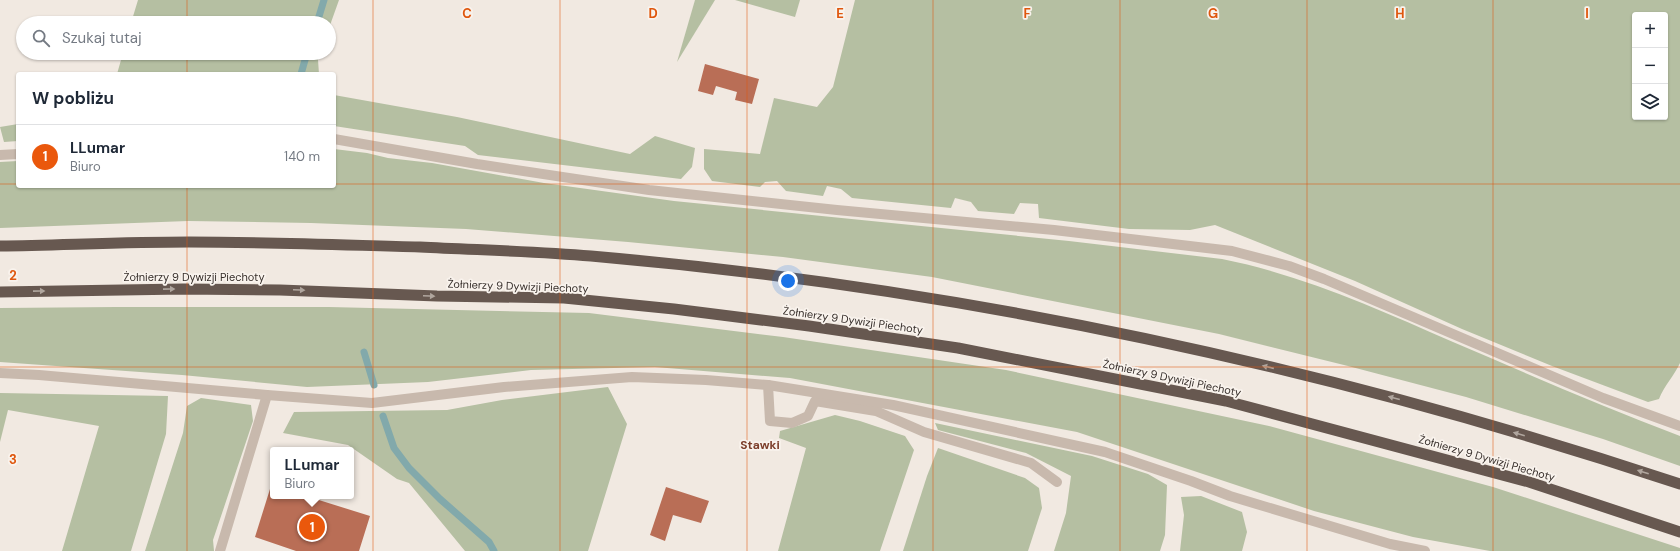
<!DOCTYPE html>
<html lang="pl">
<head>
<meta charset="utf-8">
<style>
  :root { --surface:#fff; --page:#f2f2f3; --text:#1f2937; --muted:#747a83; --line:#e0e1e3; --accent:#ea580c }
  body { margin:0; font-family:"DM Sans",sans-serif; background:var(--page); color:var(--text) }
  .controls { position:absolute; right:12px; top:12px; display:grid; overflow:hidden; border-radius:4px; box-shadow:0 1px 3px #0004 }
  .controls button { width:36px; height:36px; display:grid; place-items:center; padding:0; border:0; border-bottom:1px solid var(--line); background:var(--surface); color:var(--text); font:20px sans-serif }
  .you { position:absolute; left:788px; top:281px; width:14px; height:14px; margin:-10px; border:3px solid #fff; border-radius:50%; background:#1a73e8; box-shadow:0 0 0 6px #1a73e833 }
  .badge { display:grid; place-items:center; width:26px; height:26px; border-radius:50%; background:var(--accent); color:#fff; font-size:13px; font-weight:700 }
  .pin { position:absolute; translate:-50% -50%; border:2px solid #fff; box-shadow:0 1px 4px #0006 }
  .popup { position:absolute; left:270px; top:447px; width:84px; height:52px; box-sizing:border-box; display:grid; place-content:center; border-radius:4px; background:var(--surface); filter:drop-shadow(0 1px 3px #0005); font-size:13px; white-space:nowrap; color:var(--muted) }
  .popup b { font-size:15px; color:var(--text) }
  .popup::after { content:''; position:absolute; left:50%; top:100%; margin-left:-8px; border:8px solid transparent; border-top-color:var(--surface) }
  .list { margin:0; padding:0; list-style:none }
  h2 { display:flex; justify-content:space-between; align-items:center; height:52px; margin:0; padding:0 16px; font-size:17px }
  h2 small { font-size:13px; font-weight:400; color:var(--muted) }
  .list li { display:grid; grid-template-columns:26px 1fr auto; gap:12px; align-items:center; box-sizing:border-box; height:64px; padding:0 16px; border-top:1px solid var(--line) }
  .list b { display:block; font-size:15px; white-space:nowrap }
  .list p { margin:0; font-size:13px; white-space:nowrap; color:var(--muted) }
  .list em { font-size:13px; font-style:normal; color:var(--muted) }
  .icon { flex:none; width:22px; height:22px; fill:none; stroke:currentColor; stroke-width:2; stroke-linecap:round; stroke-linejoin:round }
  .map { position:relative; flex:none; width:1680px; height:551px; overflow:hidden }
  .search { position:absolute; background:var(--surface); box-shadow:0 1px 3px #0004; left:16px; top:16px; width:320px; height:44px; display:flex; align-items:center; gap:10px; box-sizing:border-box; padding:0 14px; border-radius:22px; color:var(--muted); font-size:15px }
  .panel { position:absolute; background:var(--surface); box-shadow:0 1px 3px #0004; left:16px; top:72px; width:320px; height:116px; border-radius:4px }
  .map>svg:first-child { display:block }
  .green { fill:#b5bfa2; fill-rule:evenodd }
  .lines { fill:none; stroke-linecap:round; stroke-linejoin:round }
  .stream { stroke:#82a9ab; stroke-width:7 }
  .building { fill:#b96e56 }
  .service { stroke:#c8b9ad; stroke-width:10 }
  .minor { stroke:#c8b9ad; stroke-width:10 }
  .trunk { stroke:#675850; stroke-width:11 }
  .oneway { fill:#b0a69e }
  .grid { fill:none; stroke:#df570e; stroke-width:1; stroke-opacity:0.55 }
  .labels { text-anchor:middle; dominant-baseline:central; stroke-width:3.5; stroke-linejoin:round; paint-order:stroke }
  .street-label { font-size:11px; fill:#372f2b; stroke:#f9f3ed }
  .neighbourhood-label { font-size:12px; font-weight:bold; fill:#7e402d; stroke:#f9f3ed }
  .grid-label { font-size:13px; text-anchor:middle; font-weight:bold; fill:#df570e; stroke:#f9f3ed; stroke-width:3.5; stroke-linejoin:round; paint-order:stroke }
</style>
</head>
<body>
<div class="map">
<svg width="1680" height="551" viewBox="0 0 1680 551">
  <rect width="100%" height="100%" fill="#f1e9e1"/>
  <g class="green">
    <path d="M138,0H339L329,28V23H131Z"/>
    <path d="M695,0H715L677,62Z"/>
    <path d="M735,0H800L795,17Z"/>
    <path d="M855,0H1680V363C1674,376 1664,386 1659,399L1648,402L1552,366L1462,329L1355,281L1215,225L1190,230L1129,229L1039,218L1038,204L1020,203L1014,214L978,211L971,202L955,198L951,208L852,198L841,189L827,186L823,196L786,191L777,181L765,182L760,187L712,181L704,169V149L760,154L774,98L817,107L833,87ZM1635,15H1665V117H1635Z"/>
    <path d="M123,53H320L318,60L319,74H117Z"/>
    <path d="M334,95L457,117L630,154L655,136L695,148L692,167L681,179L478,155L465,146L334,126Z"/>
    <path d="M18,124V141L4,142L0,127Z"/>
    <path d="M334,149L367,153L388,158L432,163L544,183L674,201L1069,241L1222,259C1303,275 1378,309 1453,342C1528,374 1603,407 1680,436V466L1603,439L1466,397L1348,366L1219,334L932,277L783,257L628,242L466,229L311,223L188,221L0,228V162L18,161V186H334Z"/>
    <path d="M116,307H329L589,313L783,337L1006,370L1269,426L1493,487L1680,548V551H1490L1413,537L1314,511L1077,432L790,378L655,367L531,370L428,382L307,387L182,375L0,362V308Z"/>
    <path d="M608,387L627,424L588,551H465L409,483L397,479L348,445L283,433L294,412L447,410L502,400Z"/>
    <path d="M0,393L168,396L166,434L131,551H62L99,426L8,410L0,442Z"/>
    <path d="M201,398L251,405L253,421L213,540L214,551H145L183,433L187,406Z"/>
    <path d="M835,415L860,421L905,436L914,450L880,551H778L806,448L779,438L780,431Z"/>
    <path d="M935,423L1092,456L1148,474L1167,485L1165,535L1160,551H1054L1066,513L1071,476L1026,453L938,430Z"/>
    <path d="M938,448L1025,478L1039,488L1042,508L1028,551H903L927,476Z"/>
    <path d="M1201,496L1242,512L1247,532L1242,551H1180L1184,515L1181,497Z"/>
  </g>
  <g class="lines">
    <g class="stream">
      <path d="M317,23L324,0"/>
      <path d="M301,74L307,53"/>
      <path d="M364,352L374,385"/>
      <path d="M383,416L394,448L409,468L440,499L489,542L494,551"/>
    </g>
  </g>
  <g class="building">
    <path d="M705,64L759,79L752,104L735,100L737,92L716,86L713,95L698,91Z"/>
    <path d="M666,487L709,501L701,523L673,515L665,541L650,535Z"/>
    <path d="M270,489L273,490V496H289L294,498L295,496H306L370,516L359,551H296L255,537Z"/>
  </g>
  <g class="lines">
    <g class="service">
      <path d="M768,385L770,421L792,423L808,416L815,401L876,411L924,432L1031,463L1057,482"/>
      <path d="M220,551L267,395"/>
    </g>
    <g class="minor">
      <path d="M334,139L477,164L649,190L837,210L1054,230L1232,251L1289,266L1324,279L1603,398L1680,426"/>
      <path d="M0,155L18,154"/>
      <path d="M0,373L39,375L267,395L372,403L504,387L632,377L706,380L768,385L893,405L1105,452L1191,481L1230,496L1390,544L1425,551"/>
    </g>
    <g class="trunk">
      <path d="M0,246C63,245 126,242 189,242C266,242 343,245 420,247C477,250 535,251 591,256C962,288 1328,367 1680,484"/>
      <path d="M0,292L183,289L280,290L437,296L564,298L674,309L809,326L958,348L1226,401L1529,482L1680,532"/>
    </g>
  </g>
  <defs><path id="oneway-solid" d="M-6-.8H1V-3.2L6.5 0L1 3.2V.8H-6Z"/></defs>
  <g class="oneway">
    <use href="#oneway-solid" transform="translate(169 289) rotate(-1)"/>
    <use href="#oneway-solid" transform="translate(299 290) rotate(2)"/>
    <use href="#oneway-solid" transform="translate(39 291) rotate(-1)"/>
    <use href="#oneway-solid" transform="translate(429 296) rotate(3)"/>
    <use href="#oneway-solid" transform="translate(1268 367) rotate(-167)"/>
    <use href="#oneway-solid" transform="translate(1394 398) rotate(-165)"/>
    <use href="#oneway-solid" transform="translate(1519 434) rotate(-164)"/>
    <use href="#oneway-solid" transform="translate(1643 472) rotate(-163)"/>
  </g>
  <path class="grid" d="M187,0V23M373,0V551M560,0V551M747,0V551M933,0V551M1120,0V551M1307,0V551M1493,0V551M187,53V74M0,184H18M334,184H1680M187,186V551M0,367H1680"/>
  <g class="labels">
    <g class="street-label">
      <text x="194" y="277">Żołnierzy 9 Dywizji Piechoty</text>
      <text transform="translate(518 286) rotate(2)">Żołnierzy 9 Dywizji Piechoty</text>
      <text transform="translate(853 320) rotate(8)">Żołnierzy 9 Dywizji Piechoty</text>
      <text transform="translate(1172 378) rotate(12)">Żołnierzy 9 Dywizji Piechoty</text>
      <text transform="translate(1487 458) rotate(16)">Żołnierzy 9 Dywizji Piechoty</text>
    </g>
    <g class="neighbourhood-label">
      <text x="760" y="445">Stawki</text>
    </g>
  </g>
  <g class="grid-label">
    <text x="467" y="18">C</text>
    <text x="653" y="18">D</text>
    <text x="840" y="18">E</text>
    <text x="1027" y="18">F</text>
    <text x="1213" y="18">G</text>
    <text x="1400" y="18">H</text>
    <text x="1587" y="18">I</text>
    <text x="13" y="280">2</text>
    <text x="13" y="464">3</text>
  </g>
</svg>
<div class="controls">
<button>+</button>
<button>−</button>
<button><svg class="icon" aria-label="layers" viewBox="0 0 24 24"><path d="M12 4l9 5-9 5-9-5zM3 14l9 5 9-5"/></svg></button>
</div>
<div class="you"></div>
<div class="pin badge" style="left:312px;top:527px">1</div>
<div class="popup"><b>LLumar</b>Biuro</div>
<div class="search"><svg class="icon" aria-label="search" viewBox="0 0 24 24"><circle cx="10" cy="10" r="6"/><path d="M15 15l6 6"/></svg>Szukaj tutaj</div>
<section class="panel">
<h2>W pobliżu<small></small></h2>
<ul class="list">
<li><span class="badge">1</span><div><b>LLumar</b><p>Biuro</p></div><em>140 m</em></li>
</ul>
</section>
</div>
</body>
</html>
